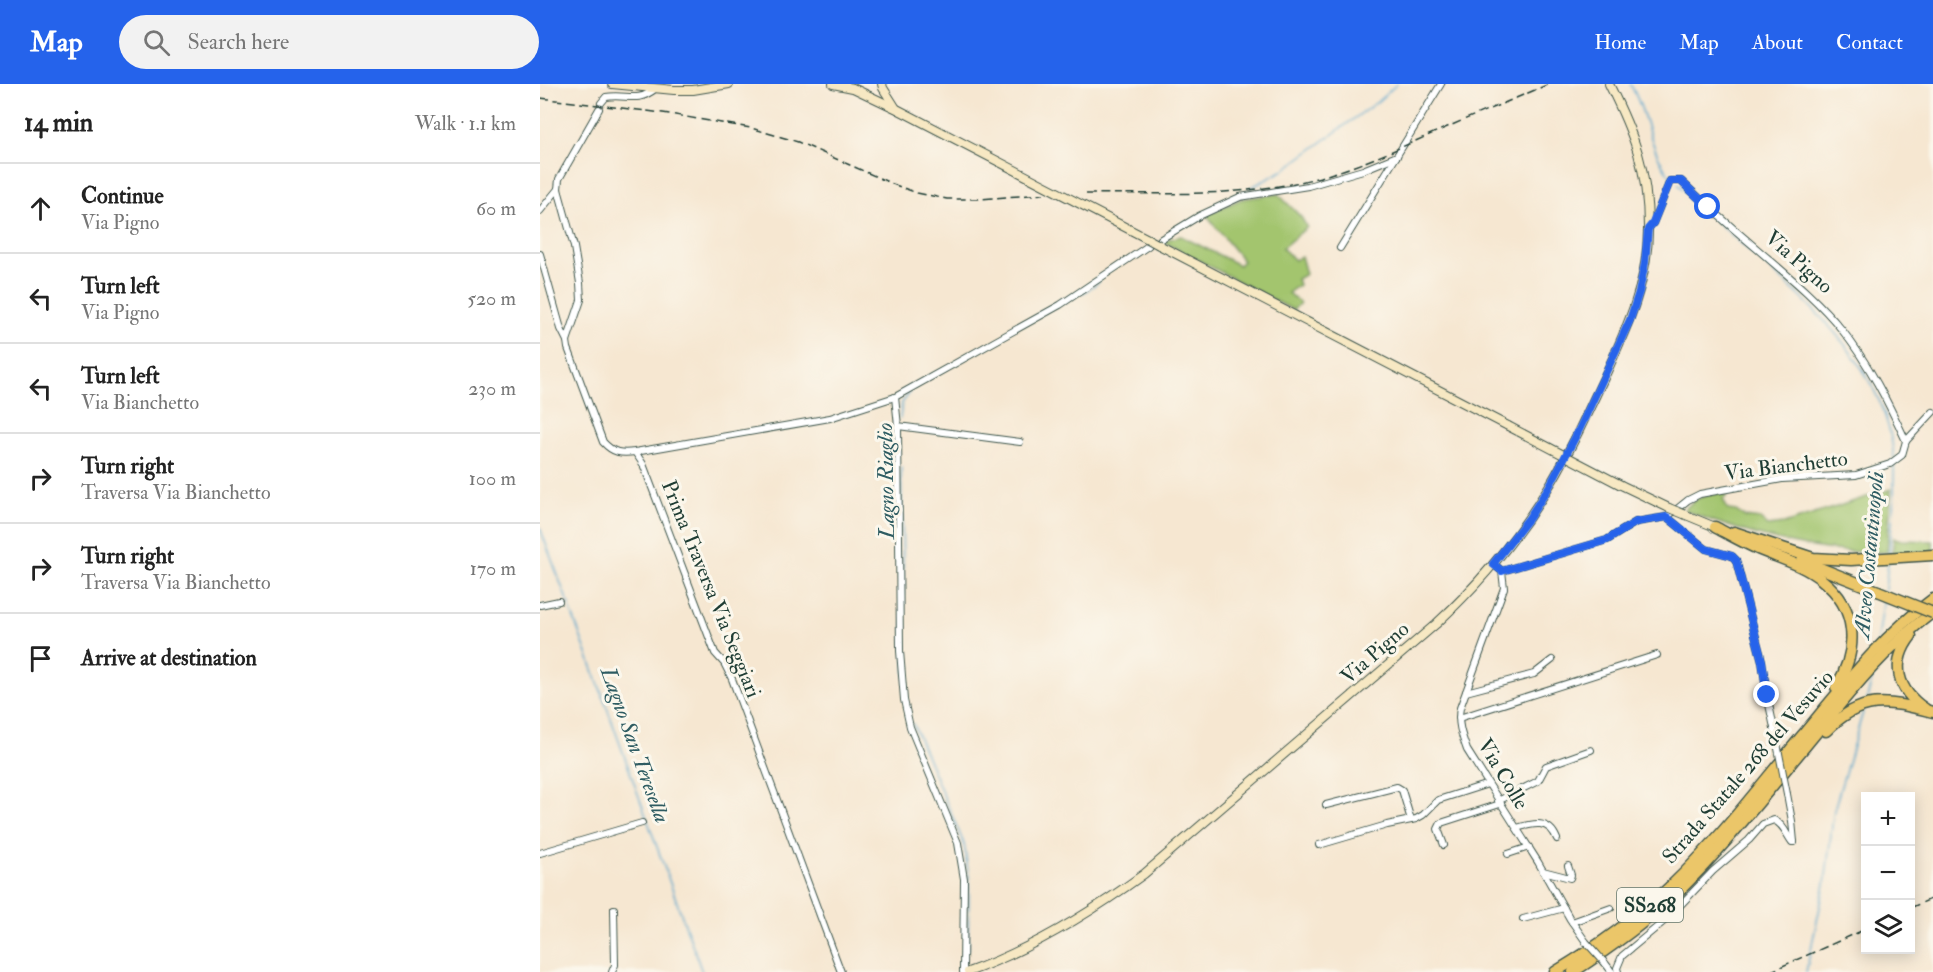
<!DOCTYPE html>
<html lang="en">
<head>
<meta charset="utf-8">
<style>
  :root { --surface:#fff; --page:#f2f2f2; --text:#222; --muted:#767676; --line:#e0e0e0; --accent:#2563eb }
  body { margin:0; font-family:"IM FELL Double Pica",serif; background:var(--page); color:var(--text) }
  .controls { position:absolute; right:18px; bottom:18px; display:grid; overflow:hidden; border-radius:0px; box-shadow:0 3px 15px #0003 }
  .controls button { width:54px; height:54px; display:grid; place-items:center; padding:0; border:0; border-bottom:2px solid var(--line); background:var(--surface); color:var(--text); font:30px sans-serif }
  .stop { position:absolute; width:18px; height:18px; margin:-14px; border:4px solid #2563eb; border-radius:50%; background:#fff }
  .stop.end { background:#2563eb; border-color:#fff; box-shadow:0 2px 6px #0008 }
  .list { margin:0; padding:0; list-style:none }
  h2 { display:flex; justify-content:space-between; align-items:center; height:78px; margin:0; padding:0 24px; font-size:26px }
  h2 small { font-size:20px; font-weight:400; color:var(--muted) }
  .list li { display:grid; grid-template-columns:39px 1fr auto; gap:18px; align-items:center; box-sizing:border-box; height:90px; padding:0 24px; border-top:2px solid var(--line) }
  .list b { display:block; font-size:22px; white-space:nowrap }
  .list p { margin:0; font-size:20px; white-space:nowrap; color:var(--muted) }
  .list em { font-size:20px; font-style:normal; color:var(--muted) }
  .icon { flex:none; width:33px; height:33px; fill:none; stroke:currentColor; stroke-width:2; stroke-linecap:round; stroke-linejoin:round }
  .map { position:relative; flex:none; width:1393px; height:888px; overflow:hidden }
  header { display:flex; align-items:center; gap:36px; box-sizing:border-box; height:84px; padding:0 30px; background:var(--accent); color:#fff }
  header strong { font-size:28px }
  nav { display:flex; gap:33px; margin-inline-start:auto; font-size:21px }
  .search { width:420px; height:54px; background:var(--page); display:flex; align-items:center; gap:15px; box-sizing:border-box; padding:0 21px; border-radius:33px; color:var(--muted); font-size:22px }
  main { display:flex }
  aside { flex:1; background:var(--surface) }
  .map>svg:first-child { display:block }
  .green { fill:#a3c56e; stroke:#618151; stroke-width:1.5 }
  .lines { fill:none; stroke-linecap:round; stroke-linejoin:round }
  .stream { stroke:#51a4cc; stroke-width:1.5 }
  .street-casing { stroke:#3f564c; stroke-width:8 }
  .secondary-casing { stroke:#3f564c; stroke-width:10 }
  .highway-casing { stroke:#3f564c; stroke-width:13 }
  .street { stroke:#fff; stroke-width:6 }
  .secondary { stroke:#f7e8c3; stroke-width:8 }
  .highway { stroke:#ebc669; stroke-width:10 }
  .rail { stroke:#1f3d34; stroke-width:1.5; stroke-dasharray:9 4.5; stroke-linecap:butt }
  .street-bridge-casing { stroke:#3f564c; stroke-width:8; stroke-linecap:butt }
  .secondary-bridge-casing { stroke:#3f564c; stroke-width:10; stroke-linecap:butt }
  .highway-bridge-casing { stroke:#3f564c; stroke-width:13; stroke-linecap:butt }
  .street-bridge { stroke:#fff; stroke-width:6 }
  .secondary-bridge { stroke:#f7e8c3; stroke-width:8 }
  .highway-bridge { stroke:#ebc669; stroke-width:10 }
  .route { stroke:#2563eb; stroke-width:8 }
  .labels { text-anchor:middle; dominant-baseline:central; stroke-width:6; stroke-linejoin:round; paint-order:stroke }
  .shield { fill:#fbf7ec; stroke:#61756b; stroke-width:1.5 }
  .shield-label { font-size:20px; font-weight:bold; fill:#1f3d34 }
  .street-label { font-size:21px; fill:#1f3d34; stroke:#fbf7ec }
  .water-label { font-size:22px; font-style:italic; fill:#2e5c62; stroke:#fbf7ec }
</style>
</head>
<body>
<header>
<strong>Map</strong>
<div class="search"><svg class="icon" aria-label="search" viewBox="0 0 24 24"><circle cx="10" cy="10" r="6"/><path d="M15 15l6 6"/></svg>Search here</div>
<nav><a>Home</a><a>Map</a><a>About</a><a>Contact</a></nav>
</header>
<main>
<aside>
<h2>14 min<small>Walk · 1.1 km</small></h2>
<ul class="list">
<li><svg class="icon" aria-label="ahead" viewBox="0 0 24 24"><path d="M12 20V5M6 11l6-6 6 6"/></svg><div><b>Continue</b><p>Via Pigno</p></div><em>60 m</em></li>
<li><svg class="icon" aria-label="left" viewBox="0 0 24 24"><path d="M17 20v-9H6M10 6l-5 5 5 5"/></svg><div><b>Turn left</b><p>Via Pigno</p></div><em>520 m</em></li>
<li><svg class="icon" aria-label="left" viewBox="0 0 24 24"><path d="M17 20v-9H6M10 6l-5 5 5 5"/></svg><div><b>Turn left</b><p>Via Bianchetto</p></div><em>230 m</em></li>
<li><svg class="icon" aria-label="right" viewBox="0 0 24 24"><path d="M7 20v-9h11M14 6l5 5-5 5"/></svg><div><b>Turn right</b><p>Traversa Via Bianchetto</p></div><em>100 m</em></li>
<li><svg class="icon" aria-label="right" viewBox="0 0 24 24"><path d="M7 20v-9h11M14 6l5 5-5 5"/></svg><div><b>Turn right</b><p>Traversa Via Bianchetto</p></div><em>170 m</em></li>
<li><svg class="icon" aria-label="arrive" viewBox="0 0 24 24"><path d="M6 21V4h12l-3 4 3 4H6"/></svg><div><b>Arrive at destination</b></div></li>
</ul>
</aside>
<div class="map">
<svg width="1393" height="888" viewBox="0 0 1393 888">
  <rect width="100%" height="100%" fill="#fbf7ec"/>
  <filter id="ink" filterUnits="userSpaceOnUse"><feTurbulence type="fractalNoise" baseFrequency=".0167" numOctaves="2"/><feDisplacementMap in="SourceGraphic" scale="12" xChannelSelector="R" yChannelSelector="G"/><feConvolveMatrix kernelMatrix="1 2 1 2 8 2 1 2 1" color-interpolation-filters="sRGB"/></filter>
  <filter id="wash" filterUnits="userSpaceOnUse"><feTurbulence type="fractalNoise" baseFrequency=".008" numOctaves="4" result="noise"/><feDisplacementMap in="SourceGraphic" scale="24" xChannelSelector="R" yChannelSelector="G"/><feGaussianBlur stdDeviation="1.35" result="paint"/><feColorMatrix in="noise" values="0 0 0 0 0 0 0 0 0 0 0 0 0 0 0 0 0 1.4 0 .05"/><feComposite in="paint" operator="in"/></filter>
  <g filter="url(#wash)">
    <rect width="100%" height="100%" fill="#f6e7d1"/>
    <g class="green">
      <path d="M738,110L761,133L767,143L742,164L755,176L761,172L766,190L757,195L759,201L748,209L760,219L753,226L622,157L641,152L699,181L703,177L666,131L701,115Z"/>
      <path d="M1351,405L1347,468C1280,471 1205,450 1144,426C1158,411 1166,411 1185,408L1186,413L1183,415L1188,426L1196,427L1205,433L1220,435L1228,442L1244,440Z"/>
      <path d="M1354,454L1362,456L1393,457V468L1352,469Z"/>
    </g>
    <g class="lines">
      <g class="stream">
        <path d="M1090,0C1108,29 1109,68 1132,94"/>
        <path d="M1138,100C1213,181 1344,254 1354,374"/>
        <path d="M710,104L742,87L837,18L857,0"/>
        <path d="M543,209L559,198"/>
        <path d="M360,334L362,319L370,308"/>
        <path d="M361,383L365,594"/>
        <path d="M0,444L61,607L162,888"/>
        <path d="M1349,470L1354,413V379"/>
        <path d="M1345,506L1348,478"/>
        <path d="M1338,556L1344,514"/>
        <path d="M1327,615L1333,591"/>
        <path d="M373,640L424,760L429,794L428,864"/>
        <path d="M1266,888L1285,800L1294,726L1323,628"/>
      </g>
    </g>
  </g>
  <g filter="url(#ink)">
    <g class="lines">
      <defs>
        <g id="street">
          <path d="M61,19L66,13C86,9 96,20 115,5"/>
          <path d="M59,25L19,95L18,105L34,163L40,199L41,216L27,257L28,264L63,358C73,369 81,370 95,368L290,334L355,313L520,221L608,162"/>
          <path d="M0,127L18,105"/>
          <path d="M1108,145L1113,139L1130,97H1141C1165,120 1190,142 1216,164C1246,190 1277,215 1302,246C1329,280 1348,318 1366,357"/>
          <path d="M621,155L659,132L700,113L768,102L823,86L857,72"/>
          <path d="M800,164L901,0"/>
          <path d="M0,170L21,245L27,257"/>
          <path d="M355,313L358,342L480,358"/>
          <path d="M358,342L360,567L364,616L370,643L418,759L424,795L423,888"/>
          <path d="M95,368L103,380L175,569L184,579L192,595L301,888"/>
          <path d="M1127,433L1166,465L1192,472L1196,476L1222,577L1227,611L1234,644"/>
          <path d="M953,480L962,487L1067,456L1096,438L1127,433L1148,416L1160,410L1242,395L1316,391L1350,380L1362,371L1366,357L1393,328"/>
          <path d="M962,487L964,504L920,624C917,639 922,652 927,666L998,778L1030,835L1046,858"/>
          <path d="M0,521L19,517"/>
          <path d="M926,608L994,590L1012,576"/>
          <path d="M919,634L1117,571"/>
          <path d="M1247,710L1252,737L1254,758"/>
          <path d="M958,717L998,697L1006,682L1051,666"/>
          <path d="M786,721L857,703L862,706L871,736"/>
          <path d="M977,744C994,739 1009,735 1017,755"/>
          <path d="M779,761L847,741L876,735L883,731L898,716L948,700"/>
          <path d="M904,761L898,745L901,739L960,720"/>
          <path d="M0,769L102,739"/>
          <path d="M968,770L989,763"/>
          <path d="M1003,787L1030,794L1031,791L1028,782"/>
          <path d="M983,835L1024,824"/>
          <path d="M1032,838L1071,824"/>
          <path d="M1065,879L1072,888"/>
          <path d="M72,888L75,881L74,825"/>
          <path d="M1078,888L1077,884L1082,872L1128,834L1173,787L1209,756L1223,740L1234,736C1244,741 1246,750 1252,758H1254"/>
        </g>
        <g id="secondary">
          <path d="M72,0L134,6H153L189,0"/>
          <path d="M293,0L313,4L357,25L608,155"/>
          <path d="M342,0L343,4L355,23"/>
          <path d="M619,161L968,342"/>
          <path d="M1081,401L1129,424"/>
          <path d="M1146,431L1175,443"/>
          <path d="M428,888C492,865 549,830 604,790L896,540C939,500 978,454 1008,404C1030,369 1046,331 1064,294C1086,246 1109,197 1108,143C1108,86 1094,50 1069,0"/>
        </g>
        <g id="highway">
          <path d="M1175,443C1190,451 1204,459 1220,466C1241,475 1264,481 1282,496C1318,524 1319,566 1296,603"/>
          <path d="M1194,448L1273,474L1311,476L1393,471"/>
          <path d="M1262,477L1338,507"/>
          <path d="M1371,552C1350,579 1357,606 1385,625"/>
          <path d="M1286,647C1322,610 1348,617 1393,628"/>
          <path d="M1015,888C1057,863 1097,834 1132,801C1179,756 1219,703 1261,653C1302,604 1341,553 1393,515"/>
          <path d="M1033,888C1070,864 1106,838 1138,808C1185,762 1225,710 1267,660C1306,613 1344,564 1393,528"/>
        </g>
      </defs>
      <use href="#street" class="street-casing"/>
      <use href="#secondary" class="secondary-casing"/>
      <use href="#highway" class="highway-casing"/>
      <use href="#street" class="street"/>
      <use href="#secondary" class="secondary"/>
      <use href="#highway" class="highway"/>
      <g class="rail">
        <path d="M0,14L123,29L211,44L258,58L355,101L377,109L407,115H440L504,110"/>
        <path d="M546,110C615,109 687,113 755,99C810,88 861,63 912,41C944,27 977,14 1009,0"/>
        <path d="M1370,824L1393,814"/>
        <path d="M1229,888L1326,845"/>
      </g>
      <defs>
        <g id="street-bridge">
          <path d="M1234,644L1247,710"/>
          <path d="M1046,858L1065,879"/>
        </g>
        <g id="secondary-bridge">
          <path d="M608,155L619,161"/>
          <path d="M968,342L1081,401"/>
          <path d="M1129,424L1146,431"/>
        </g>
        <path id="highway-bridge" d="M1338,507L1393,529"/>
      </defs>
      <use href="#street-bridge" class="street-bridge-casing"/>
      <use href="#secondary-bridge" class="secondary-bridge-casing"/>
      <use href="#highway-bridge" class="highway-bridge-casing"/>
      <use href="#street-bridge" class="street-bridge"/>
      <use href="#secondary-bridge" class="secondary-bridge"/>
      <use href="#highway-bridge" class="highway-bridge"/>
    </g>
  </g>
  <g class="lines" filter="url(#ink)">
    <path class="route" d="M1168,123L1141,97H1130L1113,139L1108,145L1105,179L1099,208L1090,236L1039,346L1009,403L989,434L953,480L962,487L1067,456L1096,438L1127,433L1166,465L1192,472L1196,476L1222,577L1227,611"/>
  </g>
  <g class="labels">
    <rect class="shield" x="1077" y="804" width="66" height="34" rx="4.5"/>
    <g class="shield-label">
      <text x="1110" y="821">SS268</text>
    </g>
    <g class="street-label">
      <text transform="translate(1259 178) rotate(42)">Via Pigno</text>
      <text transform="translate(1246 382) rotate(-7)">Via Bianchetto</text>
      <text transform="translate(171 505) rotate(68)">Prima Traversa Via Seggiari</text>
      <text transform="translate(835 569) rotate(-41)">Via Pigno</text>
      <text transform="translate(1208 683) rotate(-49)">Strada Statale 268 del Vesuvio</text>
      <text transform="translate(963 690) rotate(59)">Via Colle</text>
    </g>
    <g class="water-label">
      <text transform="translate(346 397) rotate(-91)">Lagno Riaglio</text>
      <text transform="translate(1329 471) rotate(-85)">Alveo Costantinopoli</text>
      <text transform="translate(95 661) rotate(70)">Lagno San Teresella</text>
    </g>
  </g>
</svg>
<div class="controls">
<button>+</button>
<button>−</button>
<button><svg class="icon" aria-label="layers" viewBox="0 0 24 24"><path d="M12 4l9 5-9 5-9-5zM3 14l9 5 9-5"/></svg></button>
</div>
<div class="stop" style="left:1168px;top:123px"></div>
<div class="stop end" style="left:1227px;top:611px"></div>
</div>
</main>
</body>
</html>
